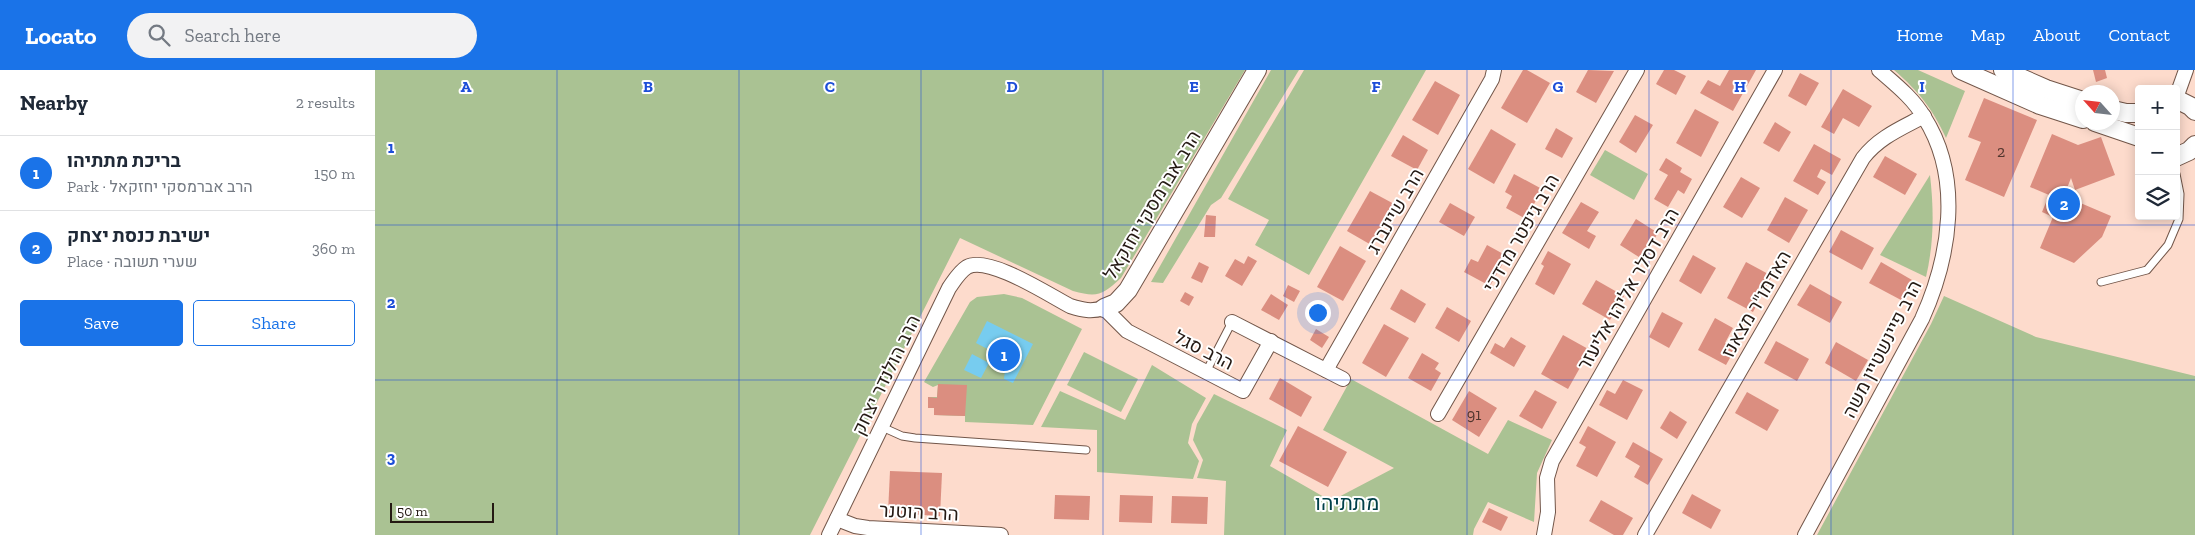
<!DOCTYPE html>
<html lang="en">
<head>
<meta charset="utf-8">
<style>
  :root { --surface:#fff; --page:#f2f2f3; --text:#1f2937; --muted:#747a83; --line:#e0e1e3; --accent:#1a73e8 }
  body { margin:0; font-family:"Zilla Slab",Heebo,serif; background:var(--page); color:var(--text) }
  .controls { position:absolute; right:15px; top:15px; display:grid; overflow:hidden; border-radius:5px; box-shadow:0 2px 12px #0003 }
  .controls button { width:45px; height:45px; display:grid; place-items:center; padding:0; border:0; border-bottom:1px solid var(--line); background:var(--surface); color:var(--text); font:25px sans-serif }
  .compass { position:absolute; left:1700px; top:15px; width:45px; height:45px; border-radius:50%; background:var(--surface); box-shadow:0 2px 12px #0003; rotate:297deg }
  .scale { position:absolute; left:15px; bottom:12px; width:104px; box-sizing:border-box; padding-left:5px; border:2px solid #241913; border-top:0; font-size:14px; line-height:18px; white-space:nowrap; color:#241913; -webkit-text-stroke:4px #fff; paint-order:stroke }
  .you { position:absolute; left:942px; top:242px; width:18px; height:18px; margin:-12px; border:4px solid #fff; border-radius:50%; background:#1a73e8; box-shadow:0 0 0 8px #1a73e833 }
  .badge { display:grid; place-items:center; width:32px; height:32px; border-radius:50%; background:var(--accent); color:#fff; font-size:16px; font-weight:700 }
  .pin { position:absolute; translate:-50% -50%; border:2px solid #fff; box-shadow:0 1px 5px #0006 }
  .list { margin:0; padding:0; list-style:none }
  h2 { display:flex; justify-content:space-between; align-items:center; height:65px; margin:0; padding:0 20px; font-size:21px }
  h2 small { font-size:16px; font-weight:400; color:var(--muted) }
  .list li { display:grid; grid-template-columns:32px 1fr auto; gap:15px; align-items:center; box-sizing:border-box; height:75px; padding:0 20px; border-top:1px solid var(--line) }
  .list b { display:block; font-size:19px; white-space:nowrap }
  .list p { margin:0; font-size:16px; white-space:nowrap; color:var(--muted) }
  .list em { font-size:16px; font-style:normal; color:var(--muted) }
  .actions { display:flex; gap:10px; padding:15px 20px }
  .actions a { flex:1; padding:11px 0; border:1px solid var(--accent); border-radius:5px; text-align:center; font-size:18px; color:var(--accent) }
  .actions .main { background:var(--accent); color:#fff }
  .icon { flex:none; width:28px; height:28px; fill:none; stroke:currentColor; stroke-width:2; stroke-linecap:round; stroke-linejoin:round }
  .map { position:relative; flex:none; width:1820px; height:465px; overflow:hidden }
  header { display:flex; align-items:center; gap:30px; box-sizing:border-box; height:70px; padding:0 25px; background:var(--accent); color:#fff }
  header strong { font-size:24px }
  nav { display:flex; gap:28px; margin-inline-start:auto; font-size:18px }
  .search { width:350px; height:45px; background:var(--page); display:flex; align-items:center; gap:12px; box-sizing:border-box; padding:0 18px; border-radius:28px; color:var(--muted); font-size:19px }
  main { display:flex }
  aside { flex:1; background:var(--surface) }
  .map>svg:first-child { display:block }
  .green { fill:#aac293 }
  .water { fill:#77ccef }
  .building { fill:#db8e80 }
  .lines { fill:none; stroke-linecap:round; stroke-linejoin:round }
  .service-casing { stroke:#725649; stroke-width:9 }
  .minor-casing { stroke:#725649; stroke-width:16 }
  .tertiary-casing { stroke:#725649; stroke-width:20 }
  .service { stroke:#fff; stroke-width:7 }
  .minor { stroke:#fff; stroke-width:14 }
  .tertiary { stroke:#fff; stroke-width:18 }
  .grid { fill:none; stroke:#1d4ed8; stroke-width:1; stroke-opacity:0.55 }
  .labels { text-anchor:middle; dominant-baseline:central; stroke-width:4; stroke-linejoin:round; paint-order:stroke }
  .number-label { font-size:16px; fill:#52362e }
  .street-label { font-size:19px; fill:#241913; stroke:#fff }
  .quarter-label { font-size:21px; fill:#004049; stroke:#fff }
  .grid-label { font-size:16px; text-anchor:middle; font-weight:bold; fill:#1d4ed8; stroke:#fff; stroke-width:4; stroke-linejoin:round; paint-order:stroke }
</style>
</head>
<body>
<header>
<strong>Locato</strong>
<div class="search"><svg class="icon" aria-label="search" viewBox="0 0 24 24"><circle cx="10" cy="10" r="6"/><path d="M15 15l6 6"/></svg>Search here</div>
<nav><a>Home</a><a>Map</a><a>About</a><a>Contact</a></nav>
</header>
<main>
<aside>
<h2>Nearby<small>2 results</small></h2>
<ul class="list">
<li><span class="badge">1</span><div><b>בריכת מתתיהו</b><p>Park · הרב אברמסקי יחזקאל</p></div><em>150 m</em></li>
<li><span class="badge">2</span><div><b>ישיבת כנסת יצחק</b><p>Place · שערי תשובה</p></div><em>360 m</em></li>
</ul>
<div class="actions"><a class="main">Save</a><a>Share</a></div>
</aside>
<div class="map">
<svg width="1820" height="465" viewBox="0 0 1820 465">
  <rect width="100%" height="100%" fill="#fddbcc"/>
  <g class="green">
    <path d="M0,0H870L746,208C727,225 723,228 698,221L585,168L435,465H0Z"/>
    <path d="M896,0H924L846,128L836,135L788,213L776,212Z"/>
    <path d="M929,0H1051L934,205L880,175L894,150L853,129Z"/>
    <path d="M1519,0H1543L1590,21L1571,68C1557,38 1544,22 1519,0Z"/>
    <path d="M1230,80L1273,104L1259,130L1215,105Z"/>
    <path d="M1555,105C1559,140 1559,173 1551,207L1505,185Z"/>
    <path d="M629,224L647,228L707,259L658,355L590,352V346L559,345V338H553V327H562L563,315L558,317L549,312L595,232L602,227Z"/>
    <path d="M1569,226L1661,267L1820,306V465H1442L1556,254Z"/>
    <path d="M709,282L763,309L746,342L692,315Z"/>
    <path d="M777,295L831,328L817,354L813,373L824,391L818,409L722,402V360L666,357L685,321L750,350Z"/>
    <path d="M976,309L1113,384L1133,350L1177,370L1162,403L1159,452L1113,432L1099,459L1098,465H849L851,411L822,408L828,390L818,370L822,354L839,324L912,360L895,396L956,431L1019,398L948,360Z"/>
  </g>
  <g class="water">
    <path d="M612,251L658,274L638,313L629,309L630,300L626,286L601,273Z"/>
    <path d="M597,284L614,293L606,308L589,300Z"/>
  </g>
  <g class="building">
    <path d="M1148,0H1152L1175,13L1152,53L1126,38Z"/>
    <path d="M1213,0L1239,1L1221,33L1201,22Z"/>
    <path d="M1289,0H1299L1311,6L1301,25L1281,14Z"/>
    <path d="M1354,0H1381L1358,41L1325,23L1333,10L1345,16Z"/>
    <path d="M1718,0H1730L1732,8L1721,12Z"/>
    <path d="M1425,3L1444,13L1431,36L1413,26Z"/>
    <path d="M1060,11L1085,25L1063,65L1037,50Z"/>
    <path d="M1468,19L1497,36L1484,57L1468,48L1459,64L1446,57Z"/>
    <path d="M1609,28L1662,50L1629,127L1590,110L1606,72L1593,67Z"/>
    <path d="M1320,39L1344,52L1326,87L1301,73Z"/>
    <path d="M1260,45L1278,55L1261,83L1244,72Z"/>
    <path d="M1400,52L1416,62L1404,82L1388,73Z"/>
    <path d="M1181,58L1198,68L1187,88L1170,79Z"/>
    <path d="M1116,59L1141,74L1119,114L1093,99Z"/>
    <path d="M1677,64L1703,75L1726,67L1740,105L1700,120L1696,108L1689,126L1736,146L1727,167L1699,193L1665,178L1678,147L1667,142L1674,125L1655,117Z"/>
    <path d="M1028,65L1053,80L1042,100L1016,86Z"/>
    <path d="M1439,74L1466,89L1457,105L1446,99L1442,107L1451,112L1443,125L1418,111Z"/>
    <path d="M1510,86L1542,104L1530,125L1498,107Z"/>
    <path d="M1291,88L1307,98L1305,102L1317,109L1309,124L1303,120L1293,137L1279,129L1293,105L1284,100Z"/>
    <path d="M1139,104L1167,119L1151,149L1131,138L1137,126L1130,122Z"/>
    <path d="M1366,107L1385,118L1367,148L1348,137Z"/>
    <path d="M995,121L1021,135L998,176L972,161Z"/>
    <path d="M1410,127L1433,140L1414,173L1392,160Z"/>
    <path d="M1206,132L1224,142L1212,161L1221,166L1214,179L1187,163Z"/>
    <path d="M1075,133L1100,147L1089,166L1064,152Z"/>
    <path d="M831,145L841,146L840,167H829Z"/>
    <path d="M1261,149L1283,163L1267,189L1245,175Z"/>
    <path d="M1466,160L1499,178L1487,200L1454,182Z"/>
    <path d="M1112,175L1132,186L1115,216L1089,202L1096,189L1103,192Z"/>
    <path d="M965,176L991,191L968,231L942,217Z"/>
    <path d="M1173,181L1196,194L1179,225L1160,214L1169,196L1166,194Z"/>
    <path d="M1318,185L1341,198L1326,224L1304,211Z"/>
    <path d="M873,186L882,191L867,216L850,206L860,189L869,194Z"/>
    <path d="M824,192L834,197L827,213L816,208Z"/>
    <path d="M1371,192L1397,206L1378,242L1352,228Z"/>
    <path d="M1506,192L1537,210L1526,230L1494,213Z"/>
    <path d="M1221,210L1249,226L1235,250L1207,234Z"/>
    <path d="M1435,214L1467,232L1455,253L1422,235Z"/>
    <path d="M913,215L925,221L919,232L908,226Z"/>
    <path d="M1026,219L1051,234L1040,253L1015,239Z"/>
    <path d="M810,222L819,227L814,236L805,231Z"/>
    <path d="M896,224L913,235L904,250L886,240Z"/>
    <path d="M1072,237L1096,251L1084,272L1060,258Z"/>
    <path d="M1287,242L1308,253L1294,278L1274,267Z"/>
    <path d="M1340,248L1358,258L1350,273L1360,279L1351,295L1323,280Z"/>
    <path d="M1009,254L1034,268L1011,307L987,293Z"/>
    <path d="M941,259L954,267L947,278L935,270Z"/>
    <path d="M1188,265L1215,280L1193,319L1166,304Z"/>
    <path d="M1136,267L1151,276L1139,297L1115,283L1120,273L1129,278Z"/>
    <path d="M1401,271L1434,289L1422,311L1389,293Z"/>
    <path d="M1461,272L1493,290L1481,311L1450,293Z"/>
    <path d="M1047,283L1064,293L1060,299L1066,303L1056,321L1033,308Z"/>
    <path d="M905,308L937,327L926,347L894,329Z"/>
    <path d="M1248,310L1268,320L1252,350L1224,335L1232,320L1240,324Z"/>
    <path d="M563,314L592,315L590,346L559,345V338H553V327L562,328Z"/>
    <path d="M1160,320L1182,332L1167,359L1144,346Z"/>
    <path d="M1094,321L1122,338L1104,367L1077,350Z"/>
    <path d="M1372,322L1404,340L1392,361L1360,343Z"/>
    <path d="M1295,341L1312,352L1302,369L1285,358Z"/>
    <path d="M923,356L972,382L953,417L904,391Z"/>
    <path d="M1213,356L1241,372L1222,407L1201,396L1211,377L1204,373Z"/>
    <path d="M1258,372L1288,389L1273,415L1259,407L1265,396L1250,387Z"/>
    <path d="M515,401L567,403L565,446L513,443Z"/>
    <path d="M1317,424L1346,440L1336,459L1307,443Z"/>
    <path d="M680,425L715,426L714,450L679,449Z"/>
    <path d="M745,425L778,426L777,453L744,452Z"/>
    <path d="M797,426L833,427L832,454L796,453Z"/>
    <path d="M1226,430L1258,448L1248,465H1239L1214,451Z"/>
    <path d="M1114,438L1133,447L1126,461L1107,452Z"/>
  </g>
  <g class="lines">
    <defs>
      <g id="service">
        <path d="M1726,212L1772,200L1793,175L1804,149L1805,124L1801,104"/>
        <path d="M831,302L857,252"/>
        <path d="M507,357L527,366L540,368L711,380"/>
      </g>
      <g id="minor">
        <path d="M1801,28L1811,0"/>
        <path d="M857,252L968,309"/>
        <path d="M951,300L1117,9L1119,0"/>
        <path d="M1063,344L1262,0"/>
        <path d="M462,449L480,456L493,458L626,465"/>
        <path d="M454,465L574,218C579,211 584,202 592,197C613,185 674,225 695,236C708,240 716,242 729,238L752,261L868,321L896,271"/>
        <path d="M1169,465L1173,442L1172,408L1177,391L1400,0"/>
        <path d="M1270,465L1488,88C1504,67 1527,58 1549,46"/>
        <path d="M1430,465L1547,249C1575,187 1588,108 1549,47C1538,28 1520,14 1504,0"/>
      </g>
      <g id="tertiary">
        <path d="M1586,0L1665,35L1708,49"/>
        <path d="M1628,0L1671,19L1708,31"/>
        <path d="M1801,29L1815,36L1820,41"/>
        <path d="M1738,40L1751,43H1764"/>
        <path d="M1720,52L1764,67"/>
        <path d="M1801,87L1814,81L1820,75"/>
        <path d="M729,238L741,233L753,220L882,0"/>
      </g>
    </defs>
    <use href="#service" class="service-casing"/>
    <use href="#minor" class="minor-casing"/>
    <use href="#tertiary" class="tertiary-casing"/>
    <use href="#service" class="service"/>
    <use href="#minor" class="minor"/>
    <use href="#tertiary" class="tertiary"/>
  </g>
  <path class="grid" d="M182,0V465M364,0V465M546,0V465M728,0V465M910,0V465M1092,0V465M1274,0V465M1456,0V465M1638,0V465M0,155H1820M0,310H1820"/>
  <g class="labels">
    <g class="number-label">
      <text x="1626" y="81">2</text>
      <text x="1099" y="344">91</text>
    </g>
    <g class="street-label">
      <text transform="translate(777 135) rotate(-59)">הרב אברמסקי יחזקאל</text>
      <text transform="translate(1020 141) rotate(-60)">הרב שיינברג</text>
      <text transform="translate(1146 163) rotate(-60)">הרב גיפטר מרדכי</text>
      <text transform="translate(1253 219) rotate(-60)">הרב דסלר אליהו אליעזר</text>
      <text transform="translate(1381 234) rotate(-60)">האדמו"ר מצאנז</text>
      <text transform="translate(1507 279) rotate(-63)">הרב פיינשטיין משה</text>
      <text transform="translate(829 280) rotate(27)">הרב סגל</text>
      <text transform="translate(511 305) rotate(-64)">הרב הולנדר יצחק</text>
      <text transform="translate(544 442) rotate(3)">הרב הוטנר</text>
    </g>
    <g class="quarter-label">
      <text x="972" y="432">מתתיהו</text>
    </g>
  </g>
  <g class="grid-label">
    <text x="91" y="22">A</text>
    <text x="273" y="22">B</text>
    <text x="455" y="22">C</text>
    <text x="637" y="22">D</text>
    <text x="819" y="22">E</text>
    <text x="1001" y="22">F</text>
    <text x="1183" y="22">G</text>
    <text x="1365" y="22">H</text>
    <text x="1547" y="22">I</text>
    <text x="16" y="83">1</text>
    <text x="16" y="238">2</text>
    <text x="16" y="393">3</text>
  </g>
</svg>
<div class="controls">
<button>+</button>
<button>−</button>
<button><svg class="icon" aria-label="layers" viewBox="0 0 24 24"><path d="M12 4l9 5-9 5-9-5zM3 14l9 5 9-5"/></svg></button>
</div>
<svg class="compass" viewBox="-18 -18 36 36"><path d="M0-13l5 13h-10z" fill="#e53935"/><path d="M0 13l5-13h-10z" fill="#747a83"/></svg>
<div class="scale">50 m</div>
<div class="you"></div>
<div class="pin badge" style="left:629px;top:285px">1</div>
<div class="pin badge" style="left:1689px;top:134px">2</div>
</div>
</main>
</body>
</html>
